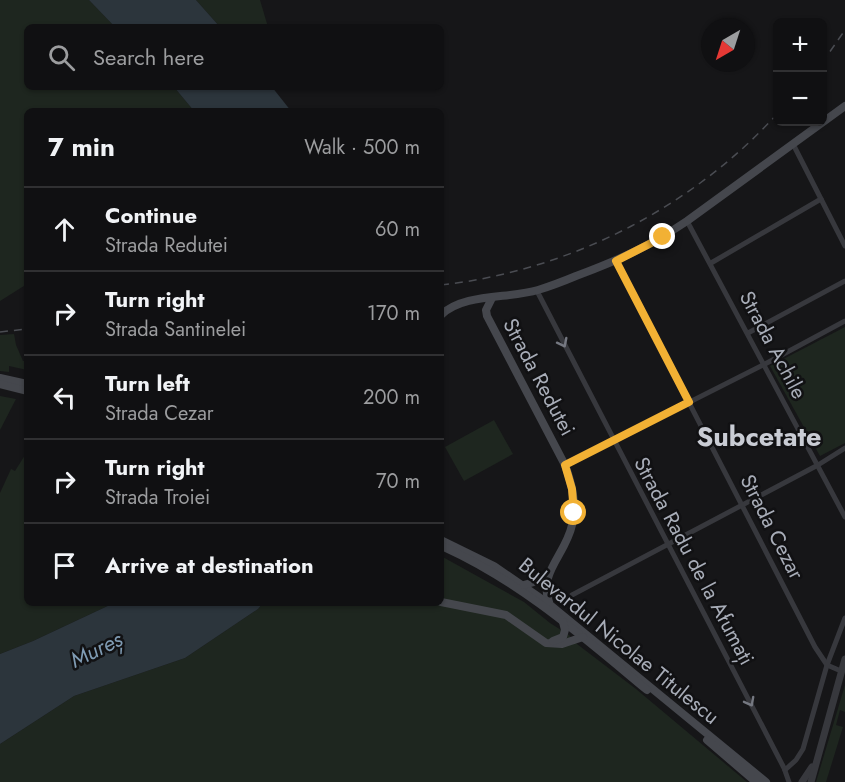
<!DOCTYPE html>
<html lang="en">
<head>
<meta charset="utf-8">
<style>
  :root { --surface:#101012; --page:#1e1e20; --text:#f1f3f6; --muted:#9c9d9f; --line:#303032 }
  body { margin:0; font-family:Jost,sans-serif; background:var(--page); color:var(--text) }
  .controls { position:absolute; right:18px; top:18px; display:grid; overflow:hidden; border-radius:9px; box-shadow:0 2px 4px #0004 }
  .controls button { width:54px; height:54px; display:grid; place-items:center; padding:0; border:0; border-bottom:2px solid var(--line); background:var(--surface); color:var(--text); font:30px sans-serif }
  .compass { position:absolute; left:701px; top:18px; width:54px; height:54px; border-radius:50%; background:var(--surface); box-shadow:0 2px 4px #0004; rotate:219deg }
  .stop { position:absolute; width:18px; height:18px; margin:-14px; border:4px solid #f2b134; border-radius:50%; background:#fff }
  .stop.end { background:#f2b134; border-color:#fff; box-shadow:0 2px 6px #0008 }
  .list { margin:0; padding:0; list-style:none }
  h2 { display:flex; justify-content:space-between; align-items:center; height:78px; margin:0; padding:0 24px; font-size:26px }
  h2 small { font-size:20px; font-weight:400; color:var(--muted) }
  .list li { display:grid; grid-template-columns:39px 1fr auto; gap:18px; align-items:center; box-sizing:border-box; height:84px; padding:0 24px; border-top:2px solid var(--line) }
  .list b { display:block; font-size:22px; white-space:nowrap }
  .list p { margin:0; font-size:20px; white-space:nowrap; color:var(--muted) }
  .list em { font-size:20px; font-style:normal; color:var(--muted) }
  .icon { flex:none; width:33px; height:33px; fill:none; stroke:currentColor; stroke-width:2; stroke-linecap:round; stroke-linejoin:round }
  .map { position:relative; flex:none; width:845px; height:782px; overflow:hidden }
  .search { position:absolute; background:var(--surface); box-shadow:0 2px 4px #0004; left:24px; top:24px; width:420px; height:66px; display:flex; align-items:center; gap:15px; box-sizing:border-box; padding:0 21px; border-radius:9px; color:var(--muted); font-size:22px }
  .panel { position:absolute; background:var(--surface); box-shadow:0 2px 4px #0004; left:24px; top:108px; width:420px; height:498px; border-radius:9px }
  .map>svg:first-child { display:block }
  .green { fill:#1e261f }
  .water { fill:#2c353c }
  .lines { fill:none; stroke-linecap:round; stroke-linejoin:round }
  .minor { stroke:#37383d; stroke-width:5 }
  .tertiary { stroke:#37383d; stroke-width:7 }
  .secondary { stroke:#45474d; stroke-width:8 }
  .rail { stroke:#4a4c52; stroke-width:1.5; stroke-dasharray:8 6; stroke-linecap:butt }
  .oneway { stroke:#757881 }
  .route { stroke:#f2b134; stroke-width:8 }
  .labels { text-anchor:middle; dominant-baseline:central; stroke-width:5; stroke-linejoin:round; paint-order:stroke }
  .street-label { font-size:21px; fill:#a8adb8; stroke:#111113 }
  .water-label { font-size:22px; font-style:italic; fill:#7f9bb3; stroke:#111113 }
  .district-label { font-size:27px; font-weight:bold; fill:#c9ccd4; stroke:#111113 }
</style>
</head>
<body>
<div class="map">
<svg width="845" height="782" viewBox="0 0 845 782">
  <rect width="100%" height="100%" fill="#161618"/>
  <g class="green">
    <path d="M0,0H89L115,27H27V87H174L194,111H27V284L0,301Z"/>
    <path d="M196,0H260L268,27H220Z"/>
    <path d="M845,327V443L820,456L770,366Z"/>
    <path d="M14,334L16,345L23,361H27V370L9,366V372L0,371V335Z"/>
    <path d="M0,396L16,399L0,430Z"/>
    <path d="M494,420L513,454L464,481L445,447Z"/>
    <path d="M27,452V603H114L33,641L0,654V493L11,469L15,471Z"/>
    <path d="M441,556L524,602L550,623L569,635L577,644L636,689L747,782H0V744L74,696L185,658L258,609L263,603H441Z"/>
    <path d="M845,685V712L840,710L836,725L843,727L826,782H816Z"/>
  </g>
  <g class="water">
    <path d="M89,0H196L220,27H115Z"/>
    <path d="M174,87H272L291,111H194Z"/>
    <path d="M114,603H263L258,609L185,658L74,696L0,744V654L33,641Z"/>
  </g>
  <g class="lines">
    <g class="minor">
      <path d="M793,144L845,246"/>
      <path d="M687,221L845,517"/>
      <path d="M616,261L815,647L827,665L841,671"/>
      <path d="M711,263L821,199"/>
      <path d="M537,291L784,768L789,782"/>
      <path d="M748,333L845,281"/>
      <path d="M565,465L765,364L845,321"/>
      <path d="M572,595L818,465L845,448"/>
      <path d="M785,770L796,760L803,749L827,665L845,618"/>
    </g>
    <g class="tertiary">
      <path d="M802,782L812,767"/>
      <path d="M811,782L845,659"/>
    </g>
    <g class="secondary">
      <path d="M492,298L486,310L487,316L565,465C572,484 577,504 572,525C566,554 538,573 549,602"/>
      <path d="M441,315C464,293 508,299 538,290C551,286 564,281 576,276C619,260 650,246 687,221L845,106"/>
      <path d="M0,378L27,384"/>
      <path d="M0,384L27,391"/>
      <path d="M441,540L494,566L549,604L766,782"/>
      <path d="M444,547C521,582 583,637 647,690"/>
      <path d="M524,585L537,581L547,574"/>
      <path d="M441,602L506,615L546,643L562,644L583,637"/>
      <path d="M553,641L563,637L565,630L563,622"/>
      <path d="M707,740L756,782"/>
    </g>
    <g class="rail">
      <path d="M822,63L845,30"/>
      <path d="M441,285C568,271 692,208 778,113"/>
      <path d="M0,332L27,329"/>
    </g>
  </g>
  <defs><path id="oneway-chevron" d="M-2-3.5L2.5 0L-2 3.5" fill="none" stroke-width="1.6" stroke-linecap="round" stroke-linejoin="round" transform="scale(1.5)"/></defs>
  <g class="oneway">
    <use href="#oneway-chevron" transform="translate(563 343) rotate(63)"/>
    <use href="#oneway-chevron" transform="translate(750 702) rotate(62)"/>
  </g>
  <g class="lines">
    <path class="route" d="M574,513L572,489L565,465L689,402L616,261L663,237"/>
  </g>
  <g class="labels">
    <g class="street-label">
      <text transform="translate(773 345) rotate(62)">Strada Achile</text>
      <text transform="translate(539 377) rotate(62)">Strada Redutei</text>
      <text transform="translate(772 527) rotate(63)">Strada Cezar</text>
      <text transform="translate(694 561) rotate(62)">Strada Radu de la Afumați</text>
      <text transform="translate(619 641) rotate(39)">Bulevardul Nicolae Titulescu</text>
    </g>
    <g class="water-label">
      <text transform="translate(96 649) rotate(-26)">Mureș</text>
    </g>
    <g class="district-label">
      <text x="759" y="436">Subcetate</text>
    </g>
  </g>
</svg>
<div class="controls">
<button>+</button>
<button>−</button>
</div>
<svg class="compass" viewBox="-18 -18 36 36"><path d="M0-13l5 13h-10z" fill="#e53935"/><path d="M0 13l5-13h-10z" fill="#9c9d9f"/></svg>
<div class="stop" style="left:574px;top:513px"></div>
<div class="stop end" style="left:663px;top:237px"></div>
<div class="search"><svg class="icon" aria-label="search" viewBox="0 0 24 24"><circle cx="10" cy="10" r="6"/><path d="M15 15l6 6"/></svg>Search here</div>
<section class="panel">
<h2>7 min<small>Walk · 500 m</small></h2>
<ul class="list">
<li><svg class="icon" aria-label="ahead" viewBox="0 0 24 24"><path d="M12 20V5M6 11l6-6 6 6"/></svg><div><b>Continue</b><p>Strada Redutei</p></div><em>60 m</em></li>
<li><svg class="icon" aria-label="right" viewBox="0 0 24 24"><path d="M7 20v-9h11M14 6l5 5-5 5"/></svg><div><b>Turn right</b><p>Strada Santinelei</p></div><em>170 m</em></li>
<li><svg class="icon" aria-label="left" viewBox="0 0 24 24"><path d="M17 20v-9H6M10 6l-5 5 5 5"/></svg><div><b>Turn left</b><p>Strada Cezar</p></div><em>200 m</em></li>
<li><svg class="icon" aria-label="right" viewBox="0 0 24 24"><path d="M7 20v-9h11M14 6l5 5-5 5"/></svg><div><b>Turn right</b><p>Strada Troiei</p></div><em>70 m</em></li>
<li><svg class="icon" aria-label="arrive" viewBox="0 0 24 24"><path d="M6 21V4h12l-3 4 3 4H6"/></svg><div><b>Arrive at destination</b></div></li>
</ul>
</section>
</div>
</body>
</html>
